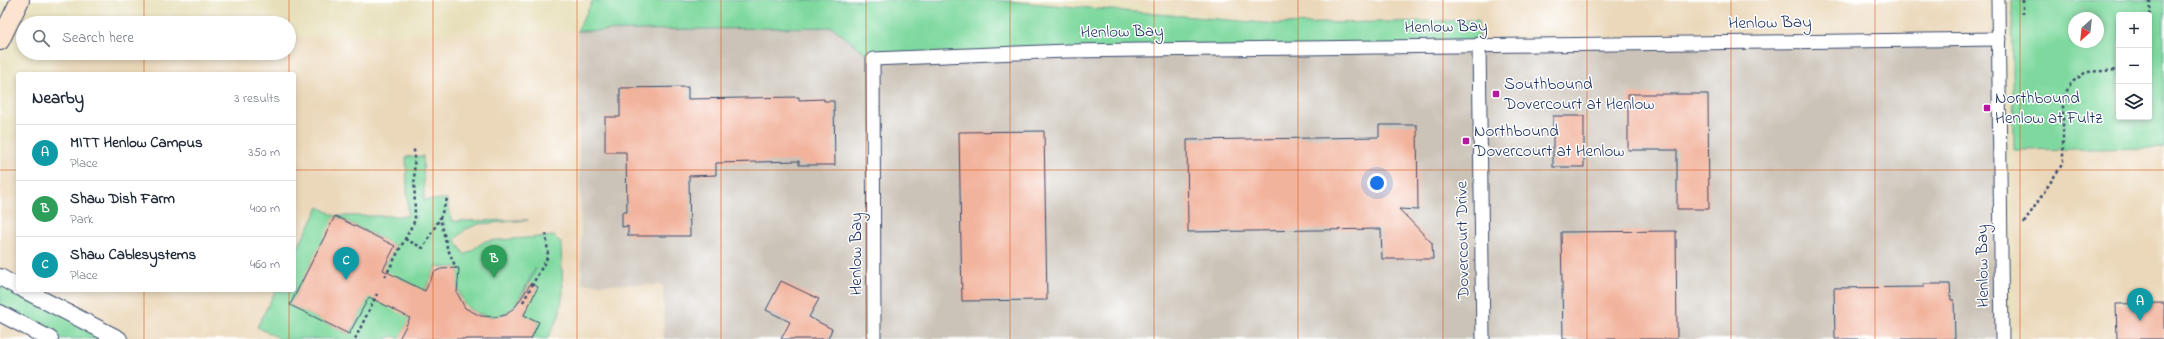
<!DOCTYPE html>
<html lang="en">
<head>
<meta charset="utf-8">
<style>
  :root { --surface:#fff; --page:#f6f6f7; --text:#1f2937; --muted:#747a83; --line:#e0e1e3; --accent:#ea580c }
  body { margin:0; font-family:"Indie Flower",sans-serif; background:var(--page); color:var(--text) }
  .controls { position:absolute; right:12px; top:12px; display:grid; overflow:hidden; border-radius:4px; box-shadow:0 2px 6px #0003 }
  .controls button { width:36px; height:36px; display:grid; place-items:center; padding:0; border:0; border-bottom:1px solid var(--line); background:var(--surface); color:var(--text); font:20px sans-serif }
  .compass { position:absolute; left:2068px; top:12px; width:36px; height:36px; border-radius:50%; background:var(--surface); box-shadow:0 2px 6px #0003; rotate:207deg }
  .you { position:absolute; left:1377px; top:183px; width:14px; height:14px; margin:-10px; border:3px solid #fff; border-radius:50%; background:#1a73e8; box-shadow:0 0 0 6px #1a73e833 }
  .badge { display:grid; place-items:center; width:26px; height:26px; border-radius:50%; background:var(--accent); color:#fff; font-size:13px; font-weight:700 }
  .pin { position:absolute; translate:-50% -33px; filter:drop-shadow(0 1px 2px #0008) }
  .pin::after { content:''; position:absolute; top:21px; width:14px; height:12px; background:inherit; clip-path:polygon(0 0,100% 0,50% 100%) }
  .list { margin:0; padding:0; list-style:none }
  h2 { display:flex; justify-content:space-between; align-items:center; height:52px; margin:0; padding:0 16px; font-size:17px }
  h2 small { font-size:13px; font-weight:400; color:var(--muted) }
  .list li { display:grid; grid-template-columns:26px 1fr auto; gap:12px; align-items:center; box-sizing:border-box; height:56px; padding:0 16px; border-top:1px solid var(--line) }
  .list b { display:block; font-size:15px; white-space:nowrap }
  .list p { margin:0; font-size:13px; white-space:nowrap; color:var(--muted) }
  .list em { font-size:13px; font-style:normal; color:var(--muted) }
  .icon { flex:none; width:22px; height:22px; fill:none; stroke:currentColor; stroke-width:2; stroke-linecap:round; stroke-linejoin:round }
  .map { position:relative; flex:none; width:2164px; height:339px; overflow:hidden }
  .search { position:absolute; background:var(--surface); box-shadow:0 2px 6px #0003; left:16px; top:16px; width:280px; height:44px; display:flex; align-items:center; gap:10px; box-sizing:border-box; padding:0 14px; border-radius:22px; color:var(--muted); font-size:15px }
  .panel { position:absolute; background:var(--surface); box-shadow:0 2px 6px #0003; left:16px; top:72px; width:280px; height:220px; border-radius:4px }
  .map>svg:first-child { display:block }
  .built { fill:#ebd8ba }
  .industrial { fill:#cbc3b8 }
  .green { fill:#7fd99f; stroke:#4d847e; fill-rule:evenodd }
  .building { fill:#f2b39c }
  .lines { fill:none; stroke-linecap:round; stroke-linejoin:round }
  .minor-casing { stroke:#3a496c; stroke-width:15 }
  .tertiary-casing { stroke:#3a496c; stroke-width:18 }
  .secondary-casing { stroke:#3a496c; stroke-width:20 }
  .path { stroke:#3a496c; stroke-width:2.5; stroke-dasharray:3 3; stroke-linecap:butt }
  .minor { stroke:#fff; stroke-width:13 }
  .tertiary { stroke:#fff; stroke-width:16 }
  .secondary { stroke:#fde4d1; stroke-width:18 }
  .grid { fill:none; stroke:#d45514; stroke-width:1; stroke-opacity:0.55 }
  .poi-dot { fill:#b5179e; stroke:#fff; stroke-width:1.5 }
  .labels { text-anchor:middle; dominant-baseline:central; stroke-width:3; stroke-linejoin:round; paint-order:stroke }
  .street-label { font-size:17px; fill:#1b2f5e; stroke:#fff }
  .poi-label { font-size:17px; fill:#1b2f5e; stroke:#fff; text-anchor:start }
</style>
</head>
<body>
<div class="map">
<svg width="2164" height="339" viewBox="0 0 2164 339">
  <rect width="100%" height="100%" fill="#fff"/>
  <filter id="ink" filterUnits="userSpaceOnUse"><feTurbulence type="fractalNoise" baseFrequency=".025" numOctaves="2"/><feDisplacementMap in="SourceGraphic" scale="8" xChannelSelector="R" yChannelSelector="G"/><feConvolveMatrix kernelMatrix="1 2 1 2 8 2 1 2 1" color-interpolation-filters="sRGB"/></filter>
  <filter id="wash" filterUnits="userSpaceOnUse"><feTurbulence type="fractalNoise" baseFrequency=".012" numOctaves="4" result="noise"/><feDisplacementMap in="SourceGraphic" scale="16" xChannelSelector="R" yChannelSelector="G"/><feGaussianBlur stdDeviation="0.9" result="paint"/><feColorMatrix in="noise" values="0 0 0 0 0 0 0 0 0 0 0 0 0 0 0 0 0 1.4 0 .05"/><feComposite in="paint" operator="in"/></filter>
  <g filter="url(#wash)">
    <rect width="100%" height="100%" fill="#e7dfb9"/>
    <g class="built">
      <path d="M1105,0H1998L1999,39L1479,44L1478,20L1277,24Z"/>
      <path d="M577,31L582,284L663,285L664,339H119L24,290H294V74H47L58,53H289V37Z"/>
      <path d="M18,130V287L0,277V164Z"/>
      <path d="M2164,148V339H2016L2014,150Z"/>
      <path d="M0,314L50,339H0Z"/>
    </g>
    <path class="industrial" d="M832,27L873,59L1999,39L2002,339H664L663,285L582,284L577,31Z"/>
    <g class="green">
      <path d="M593,0H995L1276,24L1478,20L1479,44L873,59L832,27L577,31Z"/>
      <path d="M2012,0H2164V148L2014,150ZM2119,15H2149V117H2119ZM2074,18H2098V42H2074Z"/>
      <path d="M423,156L424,200L447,199L452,221L528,220L479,224L466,229L455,240L465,255L485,241L554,236L561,243L563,293L559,316L547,339H531L539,322L524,315L527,309L521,299L536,268C527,281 522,299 510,310C503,315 495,317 487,316C461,311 454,292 459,268L436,267L420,300L415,286L398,277L380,275L395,246L336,216L290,305L349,334L372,291L416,308L399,339L394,336L386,339H281L257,327L276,290H294V255L319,207L335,216H408L406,157Z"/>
      <path d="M0,277L119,339H50L0,314Z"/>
    </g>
    <g id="blocks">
      <g class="building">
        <path d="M688,87V99L799,97V100L824,99V101H834L835,165H799V161L716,163V175L689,176L690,236H628V226L622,227V212H627L626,152H605V117H620V88Z"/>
        <path d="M1628,94H1708L1709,209H1677V150H1628Z"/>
        <rect x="1553" y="116" width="31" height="51"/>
        <path d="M1379,125H1417L1418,210L1399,209L1432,243L1433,259H1382L1381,229L1188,232L1187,140L1379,137Z"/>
        <path d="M1044,131L1047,300L962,301L959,132Z"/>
        <path d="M335,216L395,246L383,270L425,291L434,272L441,269L459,268L457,293L465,308L481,316L496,317L506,315L516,306L531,283L538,287L524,315L539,322L531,339H399L410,318L369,297L349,334L290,305Z"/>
        <path d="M1676,231L1677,339H1563L1561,232Z"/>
        <path d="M781,281L819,299L809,317L832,329L828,339H781L790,322L766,310Z"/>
        <path d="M1924,284H1950L1951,300H1954L1955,339H1835L1834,288L1924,287Z"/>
        <path d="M2164,303V339H2117L2116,304Z"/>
      </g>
    </g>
  </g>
  <g filter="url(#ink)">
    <use href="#blocks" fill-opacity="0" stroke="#3a496c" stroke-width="1"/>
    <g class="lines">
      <defs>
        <g id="minor">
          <path d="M1998,0L2002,339"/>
          <path d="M1479,44L1483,339"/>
          <path d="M874,339L873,59L1067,51L1999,39"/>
        </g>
        <g id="tertiary">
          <path d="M0,277L18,287"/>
          <path d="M24,290L119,339"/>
          <path d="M0,313L50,339"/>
        </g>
        <path id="secondary" d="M0,41L20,0"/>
      </defs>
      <use href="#minor" class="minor-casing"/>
      <use href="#tertiary" class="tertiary-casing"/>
      <use href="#secondary" class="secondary-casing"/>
      <g class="path">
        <path d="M2023,0V14"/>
        <path d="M2149,27L2150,0"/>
        <path d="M447,199L440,218L447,247L456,268"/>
        <path d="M2024,223L2063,163V98L2071,83L2086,72L2119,70"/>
        <path d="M405,239L423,248L440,218"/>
        <path d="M385,277L415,220L414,147"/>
        <path d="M523,302L548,256L546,231"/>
        <path d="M355,339L377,294"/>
      </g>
      <use href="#minor" class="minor"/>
      <use href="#tertiary" class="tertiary"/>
      <use href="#secondary" class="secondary"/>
    </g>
  </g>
  <path class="grid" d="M144,0V23M289,0V23M433,0V339M577,0V339M721,0V339M866,0V339M1010,0V339M1154,0V339M1298,0V339M1443,0V339M1587,0V339M1731,0V339M1875,0V339M2020,0V339M144,53V74M289,53V74M0,170H18M294,170H2164M144,290V339M289,290V339"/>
  <g class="poi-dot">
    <rect x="1492" y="90" width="8" height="8" rx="2"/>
    <rect x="1983" y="104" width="8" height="8" rx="2"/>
    <rect x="1462" y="137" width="8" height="8" rx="2"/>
  </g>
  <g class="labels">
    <g class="street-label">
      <text transform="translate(1770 23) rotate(-1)">Henlow Bay</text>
      <text transform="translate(1446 27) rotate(-1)">Henlow Bay</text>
      <text transform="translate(1122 32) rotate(-1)">Henlow Bay</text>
      <text transform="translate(1463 240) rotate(-91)">Dovercourt Drive</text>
      <text transform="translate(856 254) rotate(-90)">Henlow Bay</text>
      <text transform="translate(1983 266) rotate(-91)">Henlow Bay</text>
    </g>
    <g class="poi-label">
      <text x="1504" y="84">Southbound<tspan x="1504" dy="20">Dovercourt at Henlow</tspan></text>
      <text x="1995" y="98">Northbound<tspan x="1995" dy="20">Henlow at Fultz</tspan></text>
      <text x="1474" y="131">Northbound<tspan x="1474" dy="20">Dovercourt at Henlow</tspan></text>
    </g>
  </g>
</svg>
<div class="controls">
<button>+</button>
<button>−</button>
<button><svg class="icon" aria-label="layers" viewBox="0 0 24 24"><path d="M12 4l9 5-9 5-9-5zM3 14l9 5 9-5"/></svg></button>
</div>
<svg class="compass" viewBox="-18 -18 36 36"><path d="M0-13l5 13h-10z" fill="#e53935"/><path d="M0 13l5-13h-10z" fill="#747a83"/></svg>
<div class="you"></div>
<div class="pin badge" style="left:2140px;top:321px;background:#0f9aa8">A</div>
<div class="pin badge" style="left:494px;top:278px;background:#2e9e5b">B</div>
<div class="pin badge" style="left:346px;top:280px;background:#0f9aa8">C</div>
<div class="search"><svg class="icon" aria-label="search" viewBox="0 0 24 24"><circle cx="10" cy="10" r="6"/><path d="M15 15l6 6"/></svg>Search here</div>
<section class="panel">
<h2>Nearby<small>3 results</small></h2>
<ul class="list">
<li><span class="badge" style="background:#0f9aa8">A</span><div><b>MITT Henlow Campus</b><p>Place</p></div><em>350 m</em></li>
<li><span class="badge" style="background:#2e9e5b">B</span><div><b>Shaw Dish Farm</b><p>Park</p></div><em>400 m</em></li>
<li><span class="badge" style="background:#0f9aa8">C</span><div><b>Shaw Cablesystems</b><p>Place</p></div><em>460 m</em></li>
</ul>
</section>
</div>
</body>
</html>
